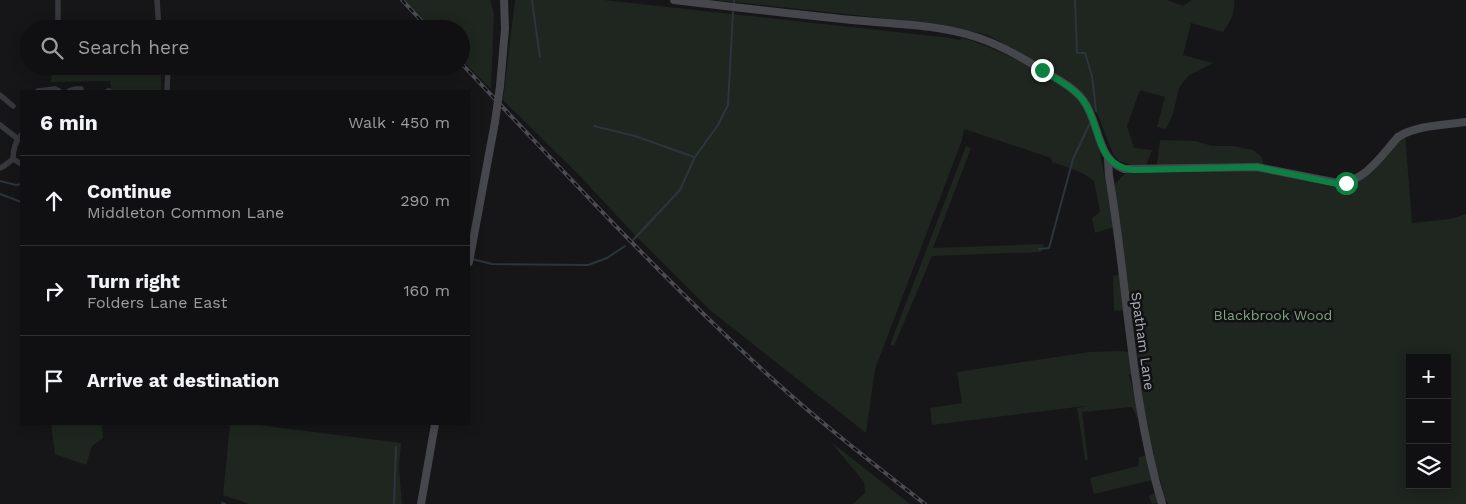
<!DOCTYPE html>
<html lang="en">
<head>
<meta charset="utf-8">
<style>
  :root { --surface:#101012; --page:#1e1e20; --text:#f1f3f6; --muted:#9c9d9f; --line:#303032 }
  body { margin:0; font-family:"Work Sans",sans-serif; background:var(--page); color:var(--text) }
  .controls { position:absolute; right:15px; bottom:15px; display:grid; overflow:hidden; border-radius:0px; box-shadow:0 2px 12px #0003 }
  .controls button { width:45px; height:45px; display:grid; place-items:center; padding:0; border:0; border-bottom:1px solid var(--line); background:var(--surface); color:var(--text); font:25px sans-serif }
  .stop { position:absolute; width:15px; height:15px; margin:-11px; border:4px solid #0b8043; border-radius:50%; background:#fff }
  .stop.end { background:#0b8043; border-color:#fff; box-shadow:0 1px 5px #0008 }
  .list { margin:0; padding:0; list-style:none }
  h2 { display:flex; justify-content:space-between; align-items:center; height:65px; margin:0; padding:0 20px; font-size:21px }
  h2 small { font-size:16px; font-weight:400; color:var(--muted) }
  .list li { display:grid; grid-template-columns:32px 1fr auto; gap:15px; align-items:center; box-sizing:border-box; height:90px; padding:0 20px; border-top:1px solid var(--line) }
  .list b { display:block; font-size:19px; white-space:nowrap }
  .list p { margin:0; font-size:16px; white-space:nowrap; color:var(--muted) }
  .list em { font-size:16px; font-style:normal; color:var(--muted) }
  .icon { flex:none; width:28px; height:28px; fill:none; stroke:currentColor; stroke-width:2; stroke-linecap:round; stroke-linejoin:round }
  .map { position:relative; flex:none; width:1466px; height:504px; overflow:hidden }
  .search { position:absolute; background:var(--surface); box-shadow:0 2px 12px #0003; left:20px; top:20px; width:450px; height:55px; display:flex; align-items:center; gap:12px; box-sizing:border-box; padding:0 18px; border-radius:28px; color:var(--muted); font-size:19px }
  .panel { position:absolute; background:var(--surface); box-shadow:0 2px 12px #0003; left:20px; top:90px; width:450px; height:335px; border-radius:0px }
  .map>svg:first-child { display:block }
  .green { fill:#1e261f; fill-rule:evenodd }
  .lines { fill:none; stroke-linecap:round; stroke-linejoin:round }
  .stream { stroke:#2c353c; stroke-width:2 }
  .street { stroke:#37383d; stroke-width:5.5 }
  .secondary { stroke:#45474d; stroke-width:8 }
  .rail-casing { stroke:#4a4c52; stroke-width:4 }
  .rail { stroke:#111113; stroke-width:2; stroke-dasharray:5.5; stroke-linecap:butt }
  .secondary-bridge { stroke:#45474d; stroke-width:8 }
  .route { stroke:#0b8043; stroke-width:6 }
  .labels { text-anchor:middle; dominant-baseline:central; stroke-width:5; stroke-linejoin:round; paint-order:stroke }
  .park-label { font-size:14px; fill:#7fa381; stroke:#111113 }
  .street-label { font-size:14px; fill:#a8adb8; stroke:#111113 }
</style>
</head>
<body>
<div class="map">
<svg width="1466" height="504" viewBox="0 0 1466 504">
  <rect width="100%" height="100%" fill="#161618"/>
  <g class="green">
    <path d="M404,0H490L494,13L491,89L461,59V29H431Z"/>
    <path d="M515,0H604L951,38L959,40L962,38C990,45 1067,81 1083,104C1097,126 1102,167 1108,192L1127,171L1156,170L1160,140L1196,141L1212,146H1233L1253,150L1261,156L1265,169L1339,182L1365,175L1405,133L1412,223L1450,219L1466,214V504H1168L1167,501L1152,504L1149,496L1163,489L1160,478L1094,494L1090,478L1138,466L1139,457L1154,454L1132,407L1082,412L1088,460H1085L1077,408L1085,406L932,425L930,408L962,403L957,372L1089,352L1120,351L1134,352L1126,310L1114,311L1113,276L1123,274L1119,225L1095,233L1092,218L1100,212L1094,181C1082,171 1067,167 1052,162L1051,158L964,129L962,140L875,369L866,433L711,311L632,232L578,174L503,100ZM1410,358H1447V485H1410ZM1139,373L1141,393L1134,394L1129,375Z"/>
    <path d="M715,0H1167L1183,6L1192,0H1234C1236,12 1230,22 1223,32L1191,23L1183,55L1213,63L1188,76L1179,88L1173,114L1166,129L1157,127L1165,97L1140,90L1127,126L1134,148L1152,150L1146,166L1131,165L1119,161L1113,154L1098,115L1083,95L1068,82L1049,69L988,35L938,24Z"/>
    <path d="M127,66H161V91H115L111,90L110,81L51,82L52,74L61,70Z"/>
    <path d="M966,146L971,148L933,248L1044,244L1041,252L932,256L894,346L890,345Z"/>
    <path d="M51,424H102L103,438L92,446L86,465L55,454Z"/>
    <path d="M230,424H251L401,443L399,467L402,504H249L223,495Z"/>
    <path d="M831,442L910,504H853L865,493L864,482Z"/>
  </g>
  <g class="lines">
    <g class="stream">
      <path d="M532,0L540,57"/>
      <path d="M1075,0L1077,53H1085L1092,76L1096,111"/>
      <path d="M734,2V0"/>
      <path d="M594,126L635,136L694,157"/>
      <path d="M0,181L16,185L21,184"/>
      <path d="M0,194L21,202"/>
      <path d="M633,240L680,190L695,157L718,125L728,105L733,12"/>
      <path d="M1039,249L1049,248L1073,159L1090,123"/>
      <path d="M472,259L492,264L588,265L607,258L625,246"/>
      <path d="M222,503L225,504"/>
      <path d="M394,504L396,447"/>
    </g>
    <g class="street">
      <path d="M157,0L159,29"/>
      <path d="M58,29V0"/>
      <path d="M38,91L55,89L59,91"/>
      <path d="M69,91L75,89H81"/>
      <path d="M108,91H109"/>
      <path d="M167,91L168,66"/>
      <path d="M0,95L13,106"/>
      <path d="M0,125L18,139"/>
      <path d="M13,159L21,164"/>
      <path d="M0,168L4,166L13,159C13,150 15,142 21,135"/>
    </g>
    <g class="secondary">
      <path d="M674,0C733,7 792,14 852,20C893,24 936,24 976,37C999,44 1023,58 1044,71C1057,79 1073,87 1083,100C1100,122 1096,159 1124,169L1257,167L1338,183C1365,182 1381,156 1398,137C1417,125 1444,125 1466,122"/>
      <path d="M500,86L505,29L504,0"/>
      <path d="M1108,159L1109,176C1128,285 1130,397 1162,504"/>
      <path d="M469,262L495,122"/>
      <path d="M421,504L435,424"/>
    </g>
    <defs>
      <g id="rail">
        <path d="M402,0L429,29"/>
        <path d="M461,63C561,169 659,275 767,374C817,420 871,462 925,504"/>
      </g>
    </defs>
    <use href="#rail" class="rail-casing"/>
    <use href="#rail" class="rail"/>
    <path class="secondary-bridge" d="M495,122L500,86"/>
  </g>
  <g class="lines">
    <path class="route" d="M1042,70C1056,79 1073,87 1083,100C1103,126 1093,166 1134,170L1257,167L1338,184L1346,183"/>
  </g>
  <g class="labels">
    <g class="park-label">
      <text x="1273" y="315">Blackbrook Wood</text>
    </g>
    <g class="street-label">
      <text transform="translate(1143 341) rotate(82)">Spatham Lane</text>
    </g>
  </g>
</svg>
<div class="controls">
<button>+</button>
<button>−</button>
<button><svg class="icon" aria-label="layers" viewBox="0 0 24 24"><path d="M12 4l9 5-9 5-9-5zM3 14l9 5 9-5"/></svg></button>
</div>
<div class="stop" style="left:1346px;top:183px"></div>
<div class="stop end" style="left:1042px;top:70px"></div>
<div class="search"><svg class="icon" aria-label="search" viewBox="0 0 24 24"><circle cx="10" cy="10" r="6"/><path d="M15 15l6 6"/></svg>Search here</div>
<section class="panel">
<h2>6 min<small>Walk · 450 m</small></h2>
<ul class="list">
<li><svg class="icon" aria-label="ahead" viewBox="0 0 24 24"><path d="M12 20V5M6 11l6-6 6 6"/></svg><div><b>Continue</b><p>Middleton Common Lane</p></div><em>290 m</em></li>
<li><svg class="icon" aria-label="right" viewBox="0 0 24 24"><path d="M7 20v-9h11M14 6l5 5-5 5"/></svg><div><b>Turn right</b><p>Folders Lane East</p></div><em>160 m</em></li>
<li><svg class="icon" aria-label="arrive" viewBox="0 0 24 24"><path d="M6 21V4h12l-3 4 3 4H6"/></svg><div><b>Arrive at destination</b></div></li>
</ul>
</section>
</div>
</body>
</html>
